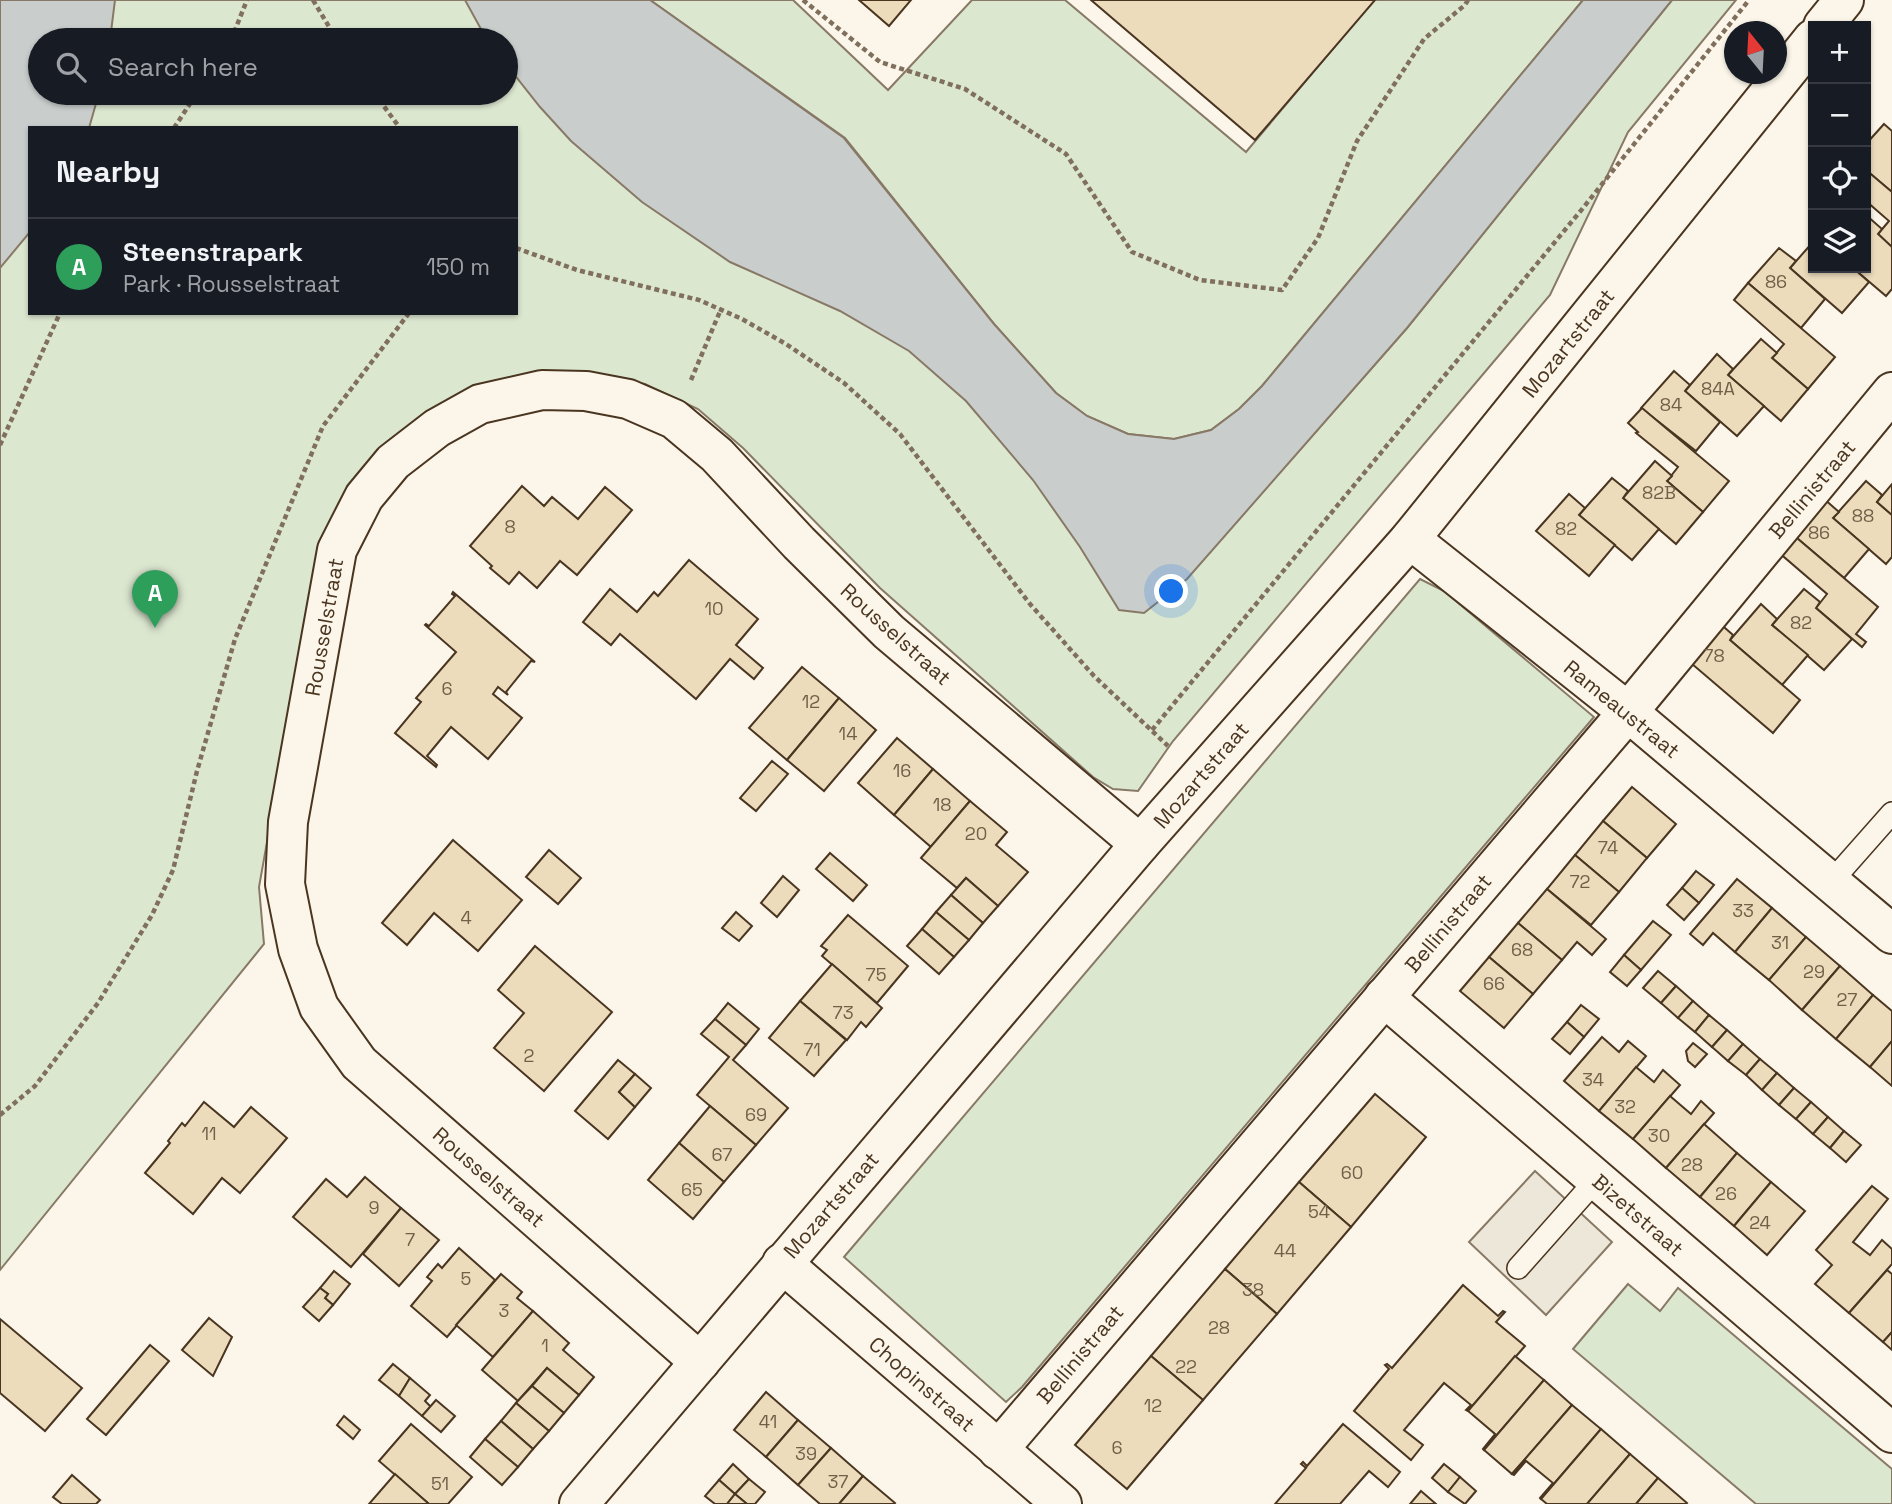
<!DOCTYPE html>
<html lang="en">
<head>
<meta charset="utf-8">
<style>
  :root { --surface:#171b24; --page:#20242c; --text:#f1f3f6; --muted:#9ea1a6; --line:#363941; --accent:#0b8043 }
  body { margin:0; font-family:"Space Grotesk",sans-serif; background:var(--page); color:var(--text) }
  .controls { position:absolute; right:21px; top:21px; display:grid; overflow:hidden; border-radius:0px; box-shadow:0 2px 5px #0004 }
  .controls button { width:63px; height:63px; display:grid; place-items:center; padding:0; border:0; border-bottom:2px solid var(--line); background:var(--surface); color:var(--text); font:35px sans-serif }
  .compass { position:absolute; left:1724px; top:21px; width:63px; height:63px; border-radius:50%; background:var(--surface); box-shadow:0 2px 5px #0004; rotate:342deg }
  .you { position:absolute; left:1172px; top:592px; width:24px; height:24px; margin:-18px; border:5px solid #fff; border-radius:50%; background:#1a73e8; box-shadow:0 0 0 10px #1a73e833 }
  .badge { display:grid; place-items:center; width:46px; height:46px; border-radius:50%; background:var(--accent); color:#fff; font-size:23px; font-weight:700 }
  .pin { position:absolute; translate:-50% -58px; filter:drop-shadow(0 2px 4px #0008) }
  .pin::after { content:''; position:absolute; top:37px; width:24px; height:21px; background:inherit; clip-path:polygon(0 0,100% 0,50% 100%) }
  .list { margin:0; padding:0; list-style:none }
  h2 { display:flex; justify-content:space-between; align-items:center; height:91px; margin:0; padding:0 28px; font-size:30px }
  h2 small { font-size:23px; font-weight:400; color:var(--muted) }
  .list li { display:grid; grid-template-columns:46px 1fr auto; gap:21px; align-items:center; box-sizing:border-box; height:98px; padding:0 28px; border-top:2px solid var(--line) }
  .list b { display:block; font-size:26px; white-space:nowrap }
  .list p { margin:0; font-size:23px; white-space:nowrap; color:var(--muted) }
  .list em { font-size:23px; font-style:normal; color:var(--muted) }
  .icon { flex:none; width:38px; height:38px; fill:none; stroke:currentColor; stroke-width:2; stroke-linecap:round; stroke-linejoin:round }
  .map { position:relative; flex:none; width:1892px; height:1504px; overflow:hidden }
  .search { position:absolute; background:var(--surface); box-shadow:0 2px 5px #0004; left:28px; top:28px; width:490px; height:77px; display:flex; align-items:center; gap:18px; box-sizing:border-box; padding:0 24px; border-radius:38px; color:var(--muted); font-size:26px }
  .panel { position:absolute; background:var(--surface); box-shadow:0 2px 5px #0004; left:28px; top:126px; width:490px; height:189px; border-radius:0px }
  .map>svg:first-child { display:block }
  .green { fill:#dce7d0; stroke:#887966; stroke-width:2; fill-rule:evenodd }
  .parking { fill:#ede7d9; stroke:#887966; stroke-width:2 }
  .water { fill:#c9cecd; stroke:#887966; stroke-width:2 }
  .building { fill:#ecdcbc; stroke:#4a3520; stroke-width:2 }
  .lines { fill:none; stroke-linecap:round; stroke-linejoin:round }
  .lane-casing { stroke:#4a3520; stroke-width:24 }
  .street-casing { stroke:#4a3520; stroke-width:42 }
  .secondary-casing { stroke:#4a3520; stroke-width:42 }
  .path { stroke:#7f6f5c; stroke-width:4.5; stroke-dasharray:5 3.5; stroke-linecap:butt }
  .lane { stroke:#fbf6e9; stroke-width:21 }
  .street { stroke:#fbf6e9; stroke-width:38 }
  .secondary { stroke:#fbf6e9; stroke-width:38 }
  .labels { text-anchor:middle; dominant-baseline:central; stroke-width:5; stroke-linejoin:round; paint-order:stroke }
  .number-label { font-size:18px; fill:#725f47 }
  .street-label { font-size:21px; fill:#4a3520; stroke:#fbf6e9 }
</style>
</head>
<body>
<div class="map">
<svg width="1892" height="1504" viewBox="0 0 1892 1504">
  <rect width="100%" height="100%" fill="#fbf6e9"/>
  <g class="green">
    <path d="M22,0H586L1210,552L1407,328L1672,0H1736L1628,132L1550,295L1173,741L1138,791L1113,789L1093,777L880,588L743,448L698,409L645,384L597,376L363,471L282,758L259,887L264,944L0,1270V67ZM40,40H506V93H40ZM30,128H516V313H30Z"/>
    <path d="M650,0H793L888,90L972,0H1065L1246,152L1374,0H1583L1262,386L1239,409L1211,430L1174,439L1128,434L1087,416L1056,393L994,324L845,138Z"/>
    <path d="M1420,579L1444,591L1594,717L1022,1387L1006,1402L844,1257Z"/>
    <path d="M1628,1284L1660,1311L1678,1288L1892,1469V1504H1756L1573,1349Z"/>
  </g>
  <path class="parking" d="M1535,1171L1612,1242L1546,1315L1469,1242Z"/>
  <g class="water">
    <path d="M0,0H115L110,40H40V93H99L89,128H30V232L0,268Z"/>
    <path d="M465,0H650L844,138L994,324L1056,393L1087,416L1128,434L1174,439L1211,430L1239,409L1262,386L1583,0H1672L1407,328L1187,579L1144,613L1119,610L1080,547L1033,480L966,401L909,351L840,311L730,262L642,202L571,141L540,107L506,64V40H487Z"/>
  </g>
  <g class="building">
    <path d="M859,0H911L889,26Z"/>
    <path d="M1091,0H1375L1255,140Z"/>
    <path d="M1884,124L1892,131V192L1866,170V144Z"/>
    <path d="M1866,170L1892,192V247L1878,234L1889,221L1866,201Z"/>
    <path d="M1866,215L1882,229L1878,234L1892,247V289L1886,296L1853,268H1866Z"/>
    <path d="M1813,242V268H1853L1869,282L1842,313L1790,268Z"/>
    <path d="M1779,248L1796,261L1790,268L1825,299L1801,328L1748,283Z"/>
    <path d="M1748,283L1835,357L1808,389L1772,358L1784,344L1734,300Z"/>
    <path d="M1761,339L1777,353L1772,358L1808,389L1781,421L1728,375Z"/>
    <path d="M1717,354L1733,369L1728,375L1764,406L1737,436L1685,391Z"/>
    <path d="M1674,371L1690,385L1685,391L1720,422L1696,451L1641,408Z"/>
    <path d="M1642,408L1729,481L1703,512L1667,481L1678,467L1636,433L1638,432L1628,423Z"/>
    <path d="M1655,461L1672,476L1667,481L1703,512L1676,544L1623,498Z"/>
    <path d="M1612,478L1628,491L1623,498L1659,529L1632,560L1579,515Z"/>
    <path d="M1866,481L1882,495L1877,502L1892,515V557L1886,564L1833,518Z"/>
    <path d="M1892,484V515L1877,502Z"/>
    <path d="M522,486L544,506L552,497L578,519L605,487L632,510L577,575L560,561L537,588L519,572L509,584L490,568L492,566L470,546Z"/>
    <path d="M1569,494L1585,508L1579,515L1615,545L1589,576L1536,531Z"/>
    <path d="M1823,498L1839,512L1833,518L1869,549L1844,578L1791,533Z"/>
    <path d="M1791,533L1878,607L1856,634L1866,642L1862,647L1816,608L1827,594L1777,551Z"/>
    <path d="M689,560L758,619L736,645L763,668L754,679L730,659L696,699L620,634L611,645L583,622L610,589L637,612L654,592L658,596Z"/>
    <path d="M1804,589L1820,602L1816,608L1852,639L1824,670L1772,625Z"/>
    <path d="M453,592L535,662L531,661L506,692L508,695L498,687L493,694L522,718L488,759L451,727L427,756L437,765L436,767L395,733L421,702L416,698L456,652L425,625L426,624L429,626L455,596L452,594Z"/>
    <path d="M1761,604L1777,619L1772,625L1808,655L1782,685L1730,640Z"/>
    <path d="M1717,621L1733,635L1730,640L1800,700L1773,733L1685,658Z"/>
    <path d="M802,667L839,698L787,760L749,728Z"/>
    <path d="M839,698L876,730L824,791L787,760Z"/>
    <path d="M897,738L933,769L894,815L858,783Z"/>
    <path d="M772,761L788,774L756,811L740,798Z"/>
    <path d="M933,769L970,801L931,847L894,815Z"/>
    <path d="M1632,787L1676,824L1647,858L1603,821Z"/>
    <path d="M970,801L1007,832L996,845L1028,872L998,906L966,878L957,888L921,858Z"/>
    <path d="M1603,821L1647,858L1619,892L1575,855Z"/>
    <path d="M453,840L522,900L478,951L434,913L407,945L382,923Z"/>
    <path d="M549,850L581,878L558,904L526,877Z"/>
    <path d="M830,853L867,885L853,901L816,869Z"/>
    <path d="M1575,855L1619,892L1591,925L1547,889Z"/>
    <path d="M1696,871L1714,885L1699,903L1682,888Z"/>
    <path d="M783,876L799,890L777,917L761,903Z"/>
    <path d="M966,878L998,906L983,923L951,895Z"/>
    <path d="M1737,879L1772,908L1735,952L1713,933L1703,945L1690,934Z"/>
    <path d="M1682,888L1699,903L1684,920L1667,905Z"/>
    <path d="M1547,889L1606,939L1592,955L1577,942L1562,960L1518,923Z"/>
    <path d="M951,895L983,923L969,940L936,912Z"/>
    <path d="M1772,908L1806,937L1769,980L1735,952Z"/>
    <path d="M736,912L752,926L739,941L722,928Z"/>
    <path d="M936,912L969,940L954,957L922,929Z"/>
    <path d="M848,915L908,966L877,1003L822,956L827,950L821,946Z"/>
    <path d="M1653,921L1671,935L1641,970L1624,955Z"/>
    <path d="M1518,923L1562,960L1533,994L1489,957Z"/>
    <path d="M922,929L954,957L939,974L907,946Z"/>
    <path d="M1806,937L1840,966L1802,1010L1769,980Z"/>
    <path d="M535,946L612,1012L544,1091L494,1048L524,1013L498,990Z"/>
    <path d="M1624,955L1641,970L1627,986L1610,972Z"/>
    <path d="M1489,957L1533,994L1504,1028L1460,991Z"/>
    <path d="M832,964L882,1008L866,1027L861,1022L847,1040L800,1001Z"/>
    <path d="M1840,966L1873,995L1836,1039L1802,1010Z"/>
    <path d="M1658,971L1676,986L1661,1003L1643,988Z"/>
    <path d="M1676,986L1693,1001L1678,1018L1661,1003Z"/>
    <path d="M1873,995L1892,1011V1041L1870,1067L1836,1039Z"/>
    <path d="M800,1001L846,1040L814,1076L769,1038Z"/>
    <path d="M1693,1001L1709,1015L1695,1032L1678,1018Z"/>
    <path d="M728,1003L759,1029L746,1045L715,1019Z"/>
    <path d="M1581,1005L1599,1019L1584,1037L1567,1022Z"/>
    <path d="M1709,1015L1727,1030L1712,1047L1695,1032Z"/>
    <path d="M715,1019L746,1045L733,1060L788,1108L756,1145L697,1095L729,1057L701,1034Z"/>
    <path d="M1567,1022L1584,1037L1570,1054L1552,1039Z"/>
    <path d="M1727,1030L1743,1044L1728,1061L1712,1047Z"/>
    <path d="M1602,1037L1619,1052L1628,1041L1646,1056L1599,1111L1564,1081Z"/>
    <path d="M1892,1041V1086L1870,1067Z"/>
    <path d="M1693,1043L1707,1054L1695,1067L1688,1061L1686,1051Z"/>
    <path d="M1743,1044L1760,1059L1746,1075L1728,1061Z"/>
    <path d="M1760,1059L1777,1073L1762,1090L1746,1075Z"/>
    <path d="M618,1060L635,1074L619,1092L635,1107L608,1139L575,1111Z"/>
    <path d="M1636,1067L1654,1082L1663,1070L1680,1085L1633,1139L1599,1111Z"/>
    <path d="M1777,1073L1794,1088L1779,1105L1762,1090Z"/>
    <path d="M635,1074L651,1088L635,1107L619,1092Z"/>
    <path d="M1794,1088L1811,1102L1796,1119L1779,1105Z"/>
    <path d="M1375,1094L1426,1137L1351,1227L1299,1182Z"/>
    <path d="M1670,1096L1691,1114L1701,1101L1714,1113L1666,1168L1633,1139Z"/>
    <path d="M204,1102L234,1127L251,1107L287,1138L240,1193L222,1178L193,1214L145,1173L170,1143L168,1141L182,1123L185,1126Z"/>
    <path d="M1811,1102L1828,1117L1813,1134L1796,1119Z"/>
    <path d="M710,1106L756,1145L724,1182L679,1143Z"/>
    <path d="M1828,1117L1844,1131L1830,1148L1813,1134Z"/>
    <path d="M1704,1124L1737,1153L1700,1197L1666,1168Z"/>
    <path d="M1844,1131L1861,1145L1846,1162L1830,1148Z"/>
    <path d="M679,1143L724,1182L693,1219L648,1180Z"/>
    <path d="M1737,1153L1771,1182L1734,1226L1700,1197Z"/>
    <path d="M365,1177L401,1208L351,1267L293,1217L326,1179L347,1197Z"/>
    <path d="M1299,1182L1351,1227L1277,1314L1225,1269Z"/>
    <path d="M1771,1182L1805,1211L1767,1255L1734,1226Z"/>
    <path d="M1872,1186L1888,1199L1853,1242L1870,1255L1882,1240L1892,1249V1264L1849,1313L1815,1284L1832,1265L1816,1250Z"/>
    <path d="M401,1208L439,1240L399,1286L363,1254Z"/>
    <path d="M459,1248L495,1280L447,1337L411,1306L432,1281L427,1277L438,1264L442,1268Z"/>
    <path d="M1225,1269L1277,1314L1203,1400L1151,1356Z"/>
    <path d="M1887,1270L1892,1274V1332L1883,1342L1849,1313Z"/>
    <path d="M334,1271L350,1284L333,1305L325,1298L328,1294L320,1288Z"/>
    <path d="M501,1274L522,1292L517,1298L533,1311L493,1357L456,1325Z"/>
    <path d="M1463,1285L1498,1316L1503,1311L1505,1312L1496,1322L1525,1346L1468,1411L1466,1410L1471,1405L1444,1383L1404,1430L1423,1445L1411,1460L1354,1411L1389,1369L1385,1365L1387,1364L1392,1368Z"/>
    <path d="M320,1288L328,1294L325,1298L333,1305L319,1321L303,1307Z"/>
    <path d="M533,1311L569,1343L563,1350L594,1377L579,1395L547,1368L518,1401L482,1370Z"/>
    <path d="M209,1318L232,1337L213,1376L182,1350Z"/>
    <path d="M0,1319L82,1388L45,1431L0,1393Z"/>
    <path d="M1892,1332V1350L1883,1342Z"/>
    <path d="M150,1345L169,1361L106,1435L87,1419Z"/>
    <path d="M1151,1356L1203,1400L1127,1489L1075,1445Z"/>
    <path d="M1515,1356L1544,1380L1484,1450L1483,1449L1495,1434L1468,1411Z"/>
    <path d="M393,1364L410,1378L399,1396L379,1380Z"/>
    <path d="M547,1368L579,1395L564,1413L532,1386Z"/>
    <path d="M410,1378L430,1395L425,1401L431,1407L422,1416L399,1396Z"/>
    <path d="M1544,1380L1572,1405L1512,1474L1484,1450Z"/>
    <path d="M532,1386L564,1413L549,1431L516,1403Z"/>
    <path d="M766,1392L798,1420L766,1457L734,1430Z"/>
    <path d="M436,1400L455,1416L441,1432L422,1416Z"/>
    <path d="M516,1403L549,1431L533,1449L501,1421Z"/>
    <path d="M1572,1405L1601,1429L1541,1499L1540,1498L1553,1483L1526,1461L1514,1475L1512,1474Z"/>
    <path d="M344,1416L360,1430L353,1439L337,1425Z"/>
    <path d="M798,1420L831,1448L798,1485L766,1457Z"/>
    <path d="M501,1421L533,1449L518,1467L485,1439Z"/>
    <path d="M411,1424L472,1477L448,1504H429L379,1461Z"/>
    <path d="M1343,1424L1400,1472L1388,1487L1369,1471L1340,1504H1275L1306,1468L1301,1464L1303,1462L1307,1466Z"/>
    <path d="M1601,1429L1630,1454L1587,1504H1547L1541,1499Z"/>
    <path d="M485,1439L518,1467L502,1485L470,1457Z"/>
    <path d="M831,1448L863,1476L839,1504H820L798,1485Z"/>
    <path d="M1630,1454L1658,1478L1636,1504H1587Z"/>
    <path d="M733,1464L749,1479L735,1494L719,1480Z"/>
    <path d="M1444,1464L1460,1477L1448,1492L1432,1478Z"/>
    <path d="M395,1474L429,1504H369Z"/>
    <path d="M72,1475L100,1500L96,1504H62L53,1497Z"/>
    <path d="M863,1476L895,1503L894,1504H839Z"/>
    <path d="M1460,1477L1476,1491L1465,1504L1448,1492Z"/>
    <path d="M1658,1478L1687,1503L1686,1504H1636Z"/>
    <path d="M749,1479L765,1492L755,1504H747L735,1494Z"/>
    <path d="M719,1480L735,1494L727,1504H715L705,1496Z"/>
    <path d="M1421,1491L1436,1504H1410Z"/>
    <path d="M735,1494L747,1504H727Z"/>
  </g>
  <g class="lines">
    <defs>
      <g id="lane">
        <path d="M1831,882L1892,813"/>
        <path d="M1518,1268L1597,1179"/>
      </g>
      <g id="street">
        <path d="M1410,539L1628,712L1892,934"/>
        <path d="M1384,997L1892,1433"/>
        <path d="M782,1263L1062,1504"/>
        <path d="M700,1362L359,1063L319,1007L298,949L285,884L288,822L337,550L364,497L393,462L437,428L480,404L542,390L586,391L628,399L674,419L717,455L799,543L889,632L1140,844"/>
        <path d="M998,1450L1628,712L1892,392"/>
      </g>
      <g id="secondary">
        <path d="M1823,26L1844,0"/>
        <path d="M579,1504L1140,844L1410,539L1813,39"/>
      </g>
    </defs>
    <use href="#lane" class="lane-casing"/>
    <use href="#street" class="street-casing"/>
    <use href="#secondary" class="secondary-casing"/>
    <g class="path">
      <path d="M313,0L337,40"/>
      <path d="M803,0L880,62L965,89L1066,154L1132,252L1200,280L1282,290L1318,238L1357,141L1424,39L1465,5L1468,0"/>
      <path d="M231,40L247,0"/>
      <path d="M374,93L400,128"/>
      <path d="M174,128L197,93"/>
      <path d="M516,248L577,270L699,300L742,319L786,344L844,383L900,434L1030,604L1094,676L1168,746"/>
      <path d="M691,380L721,309"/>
      <path d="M0,445L60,313"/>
      <path d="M1152,730L1583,208L1749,0"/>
      <path d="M0,1115L35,1086L98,1003L152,915L173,870L197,771L235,639L323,426L409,313"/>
    </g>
    <use href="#lane" class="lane"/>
    <use href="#street" class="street"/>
    <use href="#secondary" class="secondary"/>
  </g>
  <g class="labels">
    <g class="number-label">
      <text x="1776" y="281">86</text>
      <text x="1718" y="388">84A</text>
      <text x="1671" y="404">84</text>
      <text x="1659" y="492">82B</text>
      <text x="1863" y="515">88</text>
      <text x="510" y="526">8</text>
      <text x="1566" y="528">82</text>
      <text x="1819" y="532">86</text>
      <text x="714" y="608">10</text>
      <text x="1801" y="622">82</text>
      <text x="1714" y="655">78</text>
      <text x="447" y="688">6</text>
      <text x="811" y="701">12</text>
      <text x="848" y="733">14</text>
      <text x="902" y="770">16</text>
      <text x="942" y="804">18</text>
      <text x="976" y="833">20</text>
      <text x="1608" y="847">74</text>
      <text x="1580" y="881">72</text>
      <text x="1743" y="910">33</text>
      <text x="466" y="917">4</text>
      <text x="1780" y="942">31</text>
      <text x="1522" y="949">68</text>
      <text x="1814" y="971">29</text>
      <text x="876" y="974">75</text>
      <text x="1494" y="983">66</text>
      <text x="1847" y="999">27</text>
      <text x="843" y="1012">73</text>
      <text x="812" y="1049">71</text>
      <text x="529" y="1055">2</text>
      <text x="1593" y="1079">34</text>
      <text x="1625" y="1106">32</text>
      <text x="756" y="1114">69</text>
      <text x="209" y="1133">11</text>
      <text x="1659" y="1135">30</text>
      <text x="722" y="1154">67</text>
      <text x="1692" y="1164">28</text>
      <text x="1352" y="1172">60</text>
      <text x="692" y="1189">65</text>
      <text x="1726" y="1193">26</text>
      <text x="374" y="1207">9</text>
      <text x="1319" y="1211">54</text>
      <text x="1760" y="1222">24</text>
      <text x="410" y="1239">7</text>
      <text x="1285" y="1250">44</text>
      <text x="466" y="1278">5</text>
      <text x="1253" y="1289">38</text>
      <text x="504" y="1310">3</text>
      <text x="1219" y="1327">28</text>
      <text x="545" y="1345">1</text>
      <text x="1186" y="1366">22</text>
      <text x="1153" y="1405">12</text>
      <text x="768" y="1421">41</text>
      <text x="1117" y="1447">6</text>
      <text x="806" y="1453">39</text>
      <text x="838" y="1481">37</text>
      <text x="440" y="1483">51</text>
    </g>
    <g class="street-label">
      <text transform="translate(1568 343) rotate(-51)">Mozartstraat</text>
      <text transform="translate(1812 489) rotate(-50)">Bellinistraat</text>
      <text transform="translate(324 627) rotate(-80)">Rousselstraat</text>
      <text transform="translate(896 634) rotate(42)">Rousselstraat</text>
      <text transform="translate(1622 709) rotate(39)">Rameaustraat</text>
      <text transform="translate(1201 775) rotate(-49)">Mozartstraat</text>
      <text transform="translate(1448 923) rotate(-50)">Bellinistraat</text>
      <text transform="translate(489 1177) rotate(41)">Rousselstraat</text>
      <text transform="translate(831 1205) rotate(-49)">Mozartstraat</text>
      <text transform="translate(1638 1215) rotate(41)">Bizetstraat</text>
      <text transform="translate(1080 1354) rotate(-50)">Bellinistraat</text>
      <text transform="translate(922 1384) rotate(41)">Chopinstraat</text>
    </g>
  </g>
</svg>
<div class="controls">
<button>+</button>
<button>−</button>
<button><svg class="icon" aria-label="locate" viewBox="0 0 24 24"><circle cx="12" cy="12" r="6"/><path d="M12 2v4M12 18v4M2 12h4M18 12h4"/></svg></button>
<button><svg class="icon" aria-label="layers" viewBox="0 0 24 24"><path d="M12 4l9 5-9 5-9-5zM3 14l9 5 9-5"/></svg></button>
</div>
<svg class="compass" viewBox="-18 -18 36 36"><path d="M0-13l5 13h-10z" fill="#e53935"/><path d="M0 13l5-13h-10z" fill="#9ea1a6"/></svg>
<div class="you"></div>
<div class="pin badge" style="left:155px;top:628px;background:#2e9e5b">A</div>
<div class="search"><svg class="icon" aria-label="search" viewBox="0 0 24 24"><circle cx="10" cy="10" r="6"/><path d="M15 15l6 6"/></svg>Search here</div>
<section class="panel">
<h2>Nearby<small></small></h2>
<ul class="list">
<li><span class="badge" style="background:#2e9e5b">A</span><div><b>Steenstrapark</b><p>Park · Rousselstraat</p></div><em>150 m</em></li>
</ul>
</section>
</div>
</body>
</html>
